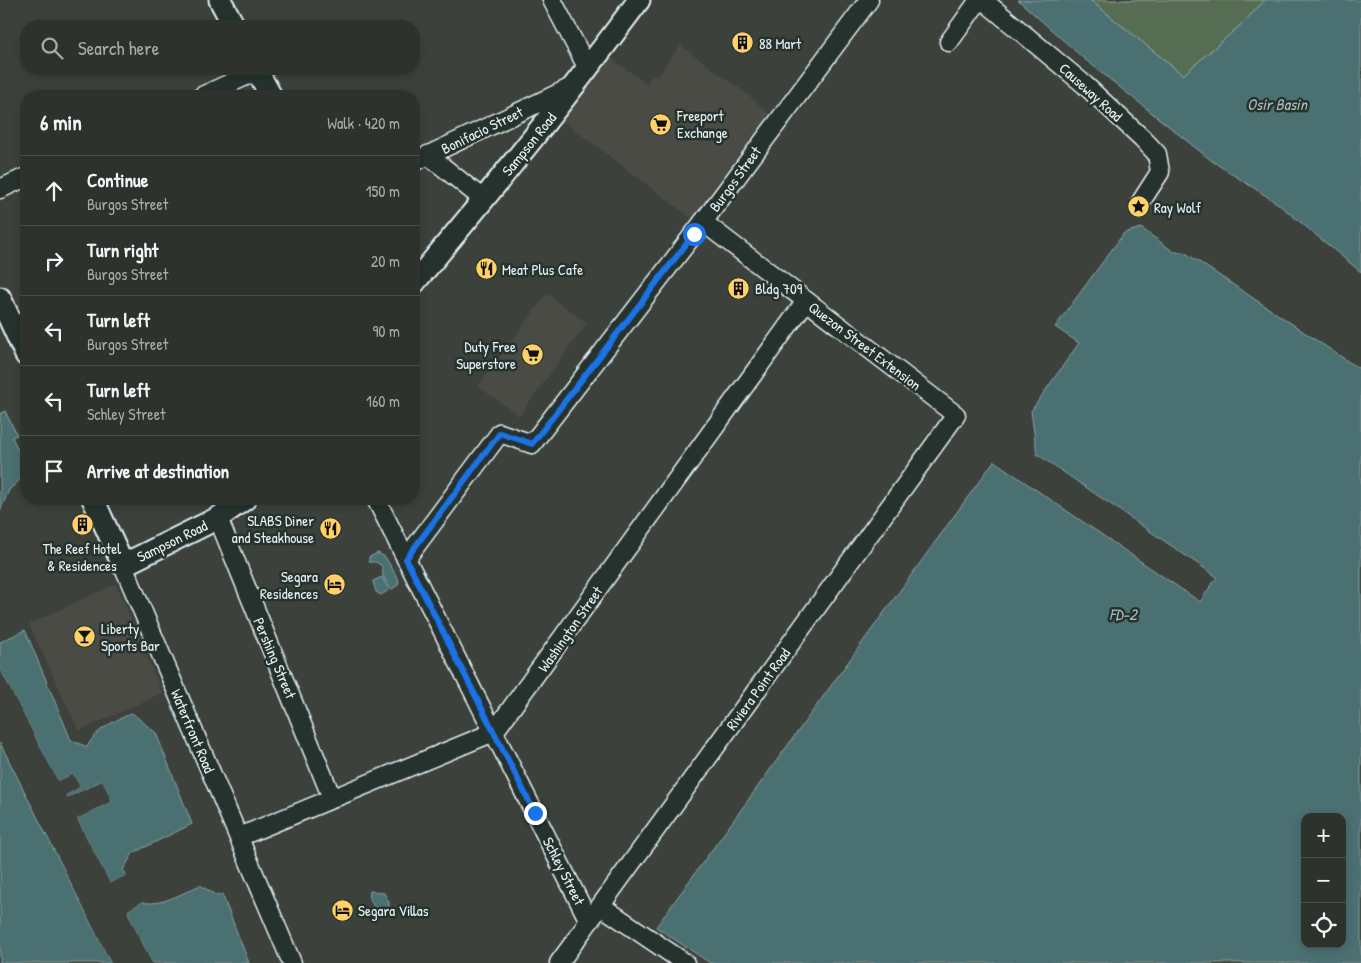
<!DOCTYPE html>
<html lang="en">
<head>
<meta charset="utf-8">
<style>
  :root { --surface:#2d322c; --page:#353a34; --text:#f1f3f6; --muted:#a7aaa9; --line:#484d48 }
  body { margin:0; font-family:"Patrick Hand",sans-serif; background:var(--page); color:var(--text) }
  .controls { position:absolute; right:15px; bottom:15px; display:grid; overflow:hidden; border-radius:10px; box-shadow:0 2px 8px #0003 }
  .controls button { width:45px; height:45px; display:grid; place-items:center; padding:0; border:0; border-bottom:1px solid var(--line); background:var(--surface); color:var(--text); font:25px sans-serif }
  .stop { position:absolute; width:15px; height:15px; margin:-11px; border:4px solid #1a73e8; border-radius:50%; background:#fff }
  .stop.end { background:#1a73e8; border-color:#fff; box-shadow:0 1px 5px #0008 }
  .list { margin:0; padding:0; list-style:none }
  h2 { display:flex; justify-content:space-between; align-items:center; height:65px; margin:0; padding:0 20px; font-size:21px }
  h2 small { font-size:16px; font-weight:400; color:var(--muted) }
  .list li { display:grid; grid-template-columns:32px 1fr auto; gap:15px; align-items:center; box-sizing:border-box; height:70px; padding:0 20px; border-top:1px solid var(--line) }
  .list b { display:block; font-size:19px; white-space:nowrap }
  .list p { margin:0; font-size:16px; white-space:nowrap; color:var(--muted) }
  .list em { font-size:16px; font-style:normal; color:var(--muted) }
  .icon { flex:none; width:28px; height:28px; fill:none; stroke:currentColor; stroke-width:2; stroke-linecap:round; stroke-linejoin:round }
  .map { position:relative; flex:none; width:1361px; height:963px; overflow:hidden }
  .search { position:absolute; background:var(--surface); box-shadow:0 2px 8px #0003; left:20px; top:20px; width:400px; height:55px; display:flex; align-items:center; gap:12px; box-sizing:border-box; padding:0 18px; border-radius:20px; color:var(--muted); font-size:19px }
  .panel { position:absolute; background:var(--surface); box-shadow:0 2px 8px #0003; left:20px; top:90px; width:400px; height:415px; border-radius:20px }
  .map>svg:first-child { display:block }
  .built { fill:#4c4c45 }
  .green { fill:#576d52; stroke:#a0afa5 }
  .water { fill:#4c6f72; stroke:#8aa3a8; fill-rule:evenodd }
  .pier { fill:#3c423b }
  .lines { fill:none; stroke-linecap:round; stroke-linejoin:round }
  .minor-casing { stroke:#e8f1f8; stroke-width:21 }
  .major-casing { stroke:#e8f1f8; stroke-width:25 }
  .minor { stroke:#26332d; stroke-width:18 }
  .major { stroke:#26332d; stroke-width:21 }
  .route { stroke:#1a73e8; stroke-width:6 }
  .labels { text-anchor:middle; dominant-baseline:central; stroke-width:5; stroke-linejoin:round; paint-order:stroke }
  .poi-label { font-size:15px; fill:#e8f1f8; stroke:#26332d; text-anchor:start }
  .street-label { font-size:15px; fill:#e8f1f8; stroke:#26332d }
  .water-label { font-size:16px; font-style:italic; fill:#aabdc2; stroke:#26332d }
</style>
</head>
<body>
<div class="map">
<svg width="1361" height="963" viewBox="0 0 1361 963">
  <rect width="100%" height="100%" fill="#3c423b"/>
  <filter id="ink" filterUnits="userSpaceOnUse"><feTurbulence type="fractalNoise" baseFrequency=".02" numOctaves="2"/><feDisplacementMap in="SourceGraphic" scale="10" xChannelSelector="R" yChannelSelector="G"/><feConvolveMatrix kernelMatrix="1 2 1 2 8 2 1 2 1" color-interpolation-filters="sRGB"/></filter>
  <g filter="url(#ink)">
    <g class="built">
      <path d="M680,45L747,94L775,119L694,220L563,121L610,57L646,84L653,75L657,77Z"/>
      <path d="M547,294L587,323L519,416L478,386Z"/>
      <path d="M116,584L162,693L79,731L29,624Z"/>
    </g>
    <path class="green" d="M1090,0H1265L1244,22L1183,75Z"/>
    <g class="water">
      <path d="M1018,0H1090L1183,75L1244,22L1265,0H1361V272L1277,203L1212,161L1082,57Z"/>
      <path d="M1141,228L1174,252H1184L1361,370V963H710L656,927L994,461L1200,602L1217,577L1037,454L1031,411L1079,343L1055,327L1124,233ZM1305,817H1342V944H1305Z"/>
      <path d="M5,411L17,435L12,437L26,468V474L9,490L0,511V414Z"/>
      <path d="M378,553L385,557L399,580L398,585L391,590L383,576L382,566L376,562H369V557Z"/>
      <path d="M382,577L389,590L381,595L376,592L373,581Z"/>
      <path d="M25,630L71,740L87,747C97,728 113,722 132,713L156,733L192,824L133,853L123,870L127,875L110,883L77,819L112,801L101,781L67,798L66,795L80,787L73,774L58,781L0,669V642Z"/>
      <path d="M0,743L111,963H0Z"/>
      <path d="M200,885L217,896L222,894L249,963H152L128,914V910L142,902C159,907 184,893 200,885Z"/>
      <path d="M370,891L384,893L389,902V907L380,912C373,908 368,898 370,891Z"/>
    </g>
    <g class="pier">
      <path d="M0,669L58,781L73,774L80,787L66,795L67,798L102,781L112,801L77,819L110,883L127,875L128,877L108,885L75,819L76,817L109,800L100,784L68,801L65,800L64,793L76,786L72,777L59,784L56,783L0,675Z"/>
      <path d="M0,740L2,742L113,963H111Z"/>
      <path d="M141,900L142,902L128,910V914L152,963H150L125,915L126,908Z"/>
    </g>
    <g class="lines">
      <defs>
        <g id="minor">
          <path d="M552,0L588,69"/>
          <path d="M983,0L1085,85L1143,139L1157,154L1160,172L1142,200"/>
          <path d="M949,42L979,0"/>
          <path d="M202,96L257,71"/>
          <path d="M428,155L484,200"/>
          <path d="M414,162L574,86"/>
          <path d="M0,189L26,177"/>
          <path d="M376,499L589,921"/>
          <path d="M218,518L332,798"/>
          <path d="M406,559L500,433L532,444L703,222L869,0"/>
          <path d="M123,565L292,963"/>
          <path d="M239,837L494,732L806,301"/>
          <path d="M601,906L685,963"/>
          <path d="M559,963L956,415L703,222"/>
        </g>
        <g id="major">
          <path d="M220,0L234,26"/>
          <path d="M256,69L271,96"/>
          <path d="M414,283C492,191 567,97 639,0"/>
          <path d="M0,298L26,355"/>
          <path d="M93,499L123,565L218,518L245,499"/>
        </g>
      </defs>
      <use href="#minor" class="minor-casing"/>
      <use href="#major" class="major-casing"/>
      <use href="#minor" class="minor"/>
      <use href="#major" class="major"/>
    </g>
  </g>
  <g class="lines" filter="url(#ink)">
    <path class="route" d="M535,813L406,559L500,433L532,444L694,234"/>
  </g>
  <defs>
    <symbol id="building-disc" viewBox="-11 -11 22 22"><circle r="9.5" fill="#ffd166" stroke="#26332d"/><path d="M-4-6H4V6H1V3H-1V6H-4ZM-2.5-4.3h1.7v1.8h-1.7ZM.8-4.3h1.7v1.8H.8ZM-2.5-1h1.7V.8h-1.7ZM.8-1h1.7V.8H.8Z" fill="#111"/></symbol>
    <symbol id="supermarket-disc" viewBox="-11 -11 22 22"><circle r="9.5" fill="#ffd166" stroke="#26332d"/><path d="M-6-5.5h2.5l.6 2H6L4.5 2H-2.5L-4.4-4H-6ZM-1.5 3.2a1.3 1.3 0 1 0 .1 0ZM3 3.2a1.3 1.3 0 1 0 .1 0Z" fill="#111"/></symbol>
    <symbol id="sight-disc" viewBox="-11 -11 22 22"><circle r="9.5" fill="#ffd166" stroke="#26332d"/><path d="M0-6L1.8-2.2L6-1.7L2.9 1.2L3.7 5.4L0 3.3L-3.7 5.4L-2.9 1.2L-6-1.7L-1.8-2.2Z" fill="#111"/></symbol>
    <symbol id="restaurant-disc" viewBox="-11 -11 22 22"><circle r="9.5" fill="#ffd166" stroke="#26332d"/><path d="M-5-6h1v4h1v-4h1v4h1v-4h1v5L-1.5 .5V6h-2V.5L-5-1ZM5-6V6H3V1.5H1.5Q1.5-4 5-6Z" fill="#111"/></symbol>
    <symbol id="hotel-disc" viewBox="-11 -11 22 22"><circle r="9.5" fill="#ffd166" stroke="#26332d"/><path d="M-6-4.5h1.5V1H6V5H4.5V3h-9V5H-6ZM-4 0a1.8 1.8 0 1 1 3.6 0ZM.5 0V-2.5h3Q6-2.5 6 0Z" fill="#111"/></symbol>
    <symbol id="bar-disc" viewBox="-11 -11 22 22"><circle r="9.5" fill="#ffd166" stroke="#26332d"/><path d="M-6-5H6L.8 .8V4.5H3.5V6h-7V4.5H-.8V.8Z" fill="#111"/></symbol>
  </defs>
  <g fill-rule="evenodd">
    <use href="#building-disc" x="730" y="30" width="25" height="25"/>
    <use href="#supermarket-disc" x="648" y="112" width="25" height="25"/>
    <use href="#sight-disc" x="1126" y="194" width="25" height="25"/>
    <use href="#restaurant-disc" x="474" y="256" width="25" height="25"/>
    <use href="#building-disc" x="726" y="276" width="25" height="25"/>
    <use href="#supermarket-disc" x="520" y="342" width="25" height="25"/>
    <use href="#building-disc" x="70" y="512" width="25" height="25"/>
    <use href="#restaurant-disc" x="318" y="516" width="25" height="25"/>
    <use href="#hotel-disc" x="322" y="572" width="25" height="25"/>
    <use href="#bar-disc" x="72" y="624" width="25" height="25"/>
    <use href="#hotel-disc" x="330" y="898" width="25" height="25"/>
  </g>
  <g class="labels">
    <g class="poi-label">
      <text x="759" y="43">88 Mart</text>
      <text x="677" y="115">Freeport<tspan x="677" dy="17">Exchange</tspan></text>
      <text x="1154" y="207">Ray Wolf</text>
      <text x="502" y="269">Meat Plus Cafe</text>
      <text x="755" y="288">Bldg 709</text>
      <text x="516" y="346" text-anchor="end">Duty Free<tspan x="516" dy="17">Superstore</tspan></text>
      <text x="314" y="520" text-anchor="end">SLABS Diner<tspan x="314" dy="17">and Steakhouse</tspan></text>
      <text x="82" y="548" text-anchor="middle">The Reef Hotel<tspan x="82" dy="17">&amp; Residences</tspan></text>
      <text x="318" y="576" text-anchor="end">Segara<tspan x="318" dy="17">Residences</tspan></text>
      <text x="101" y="628">Liberty<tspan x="101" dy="17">Sports Bar</tspan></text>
      <text x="358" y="910">Segara Villas</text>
    </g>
    <g class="street-label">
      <text transform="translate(1091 92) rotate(42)">Causeway Road</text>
      <text transform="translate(482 130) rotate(-26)">Bonifacio Street</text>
      <text transform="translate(529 144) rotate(-51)">Sampson Road</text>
      <text transform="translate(735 179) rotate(-54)">Burgos Street</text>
      <text transform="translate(865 346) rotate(37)">Quezon Street Extension</text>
      <text transform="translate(172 541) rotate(-26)">Sampson Road</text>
      <text transform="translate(570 629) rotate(-55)">Washington Street</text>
      <text transform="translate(275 658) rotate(67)">Pershing Street</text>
      <text transform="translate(758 689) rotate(-54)">Riviera Point Road</text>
      <text transform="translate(193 731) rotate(67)">Waterfront Road</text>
      <text transform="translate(564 871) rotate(63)">Schley Street</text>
    </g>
    <g class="water-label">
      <text x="1277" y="104">Osir Basin</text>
      <text x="1123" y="614">FD-2</text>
    </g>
  </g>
</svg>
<div class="controls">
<button>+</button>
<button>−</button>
<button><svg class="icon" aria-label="locate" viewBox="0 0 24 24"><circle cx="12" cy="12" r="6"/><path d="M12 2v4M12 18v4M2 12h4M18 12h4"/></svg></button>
</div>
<div class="stop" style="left:694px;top:234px"></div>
<div class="stop end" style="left:535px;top:813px"></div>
<div class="search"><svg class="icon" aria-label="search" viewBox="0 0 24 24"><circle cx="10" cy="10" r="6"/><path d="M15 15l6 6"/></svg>Search here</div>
<section class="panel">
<h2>6 min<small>Walk · 420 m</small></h2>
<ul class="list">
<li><svg class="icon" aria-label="ahead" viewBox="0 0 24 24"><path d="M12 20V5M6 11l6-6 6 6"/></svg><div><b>Continue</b><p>Burgos Street</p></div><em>150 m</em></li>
<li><svg class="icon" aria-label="right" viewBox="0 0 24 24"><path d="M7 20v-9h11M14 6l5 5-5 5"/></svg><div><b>Turn right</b><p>Burgos Street</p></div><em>20 m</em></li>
<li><svg class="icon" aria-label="left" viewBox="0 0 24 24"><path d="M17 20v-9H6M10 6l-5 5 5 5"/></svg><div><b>Turn left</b><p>Burgos Street</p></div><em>90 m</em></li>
<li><svg class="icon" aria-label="left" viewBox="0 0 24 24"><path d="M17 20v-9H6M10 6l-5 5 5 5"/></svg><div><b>Turn left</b><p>Schley Street</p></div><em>160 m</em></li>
<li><svg class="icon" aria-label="arrive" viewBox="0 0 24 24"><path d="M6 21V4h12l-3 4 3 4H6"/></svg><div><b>Arrive at destination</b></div></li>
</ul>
</section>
</div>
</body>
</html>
